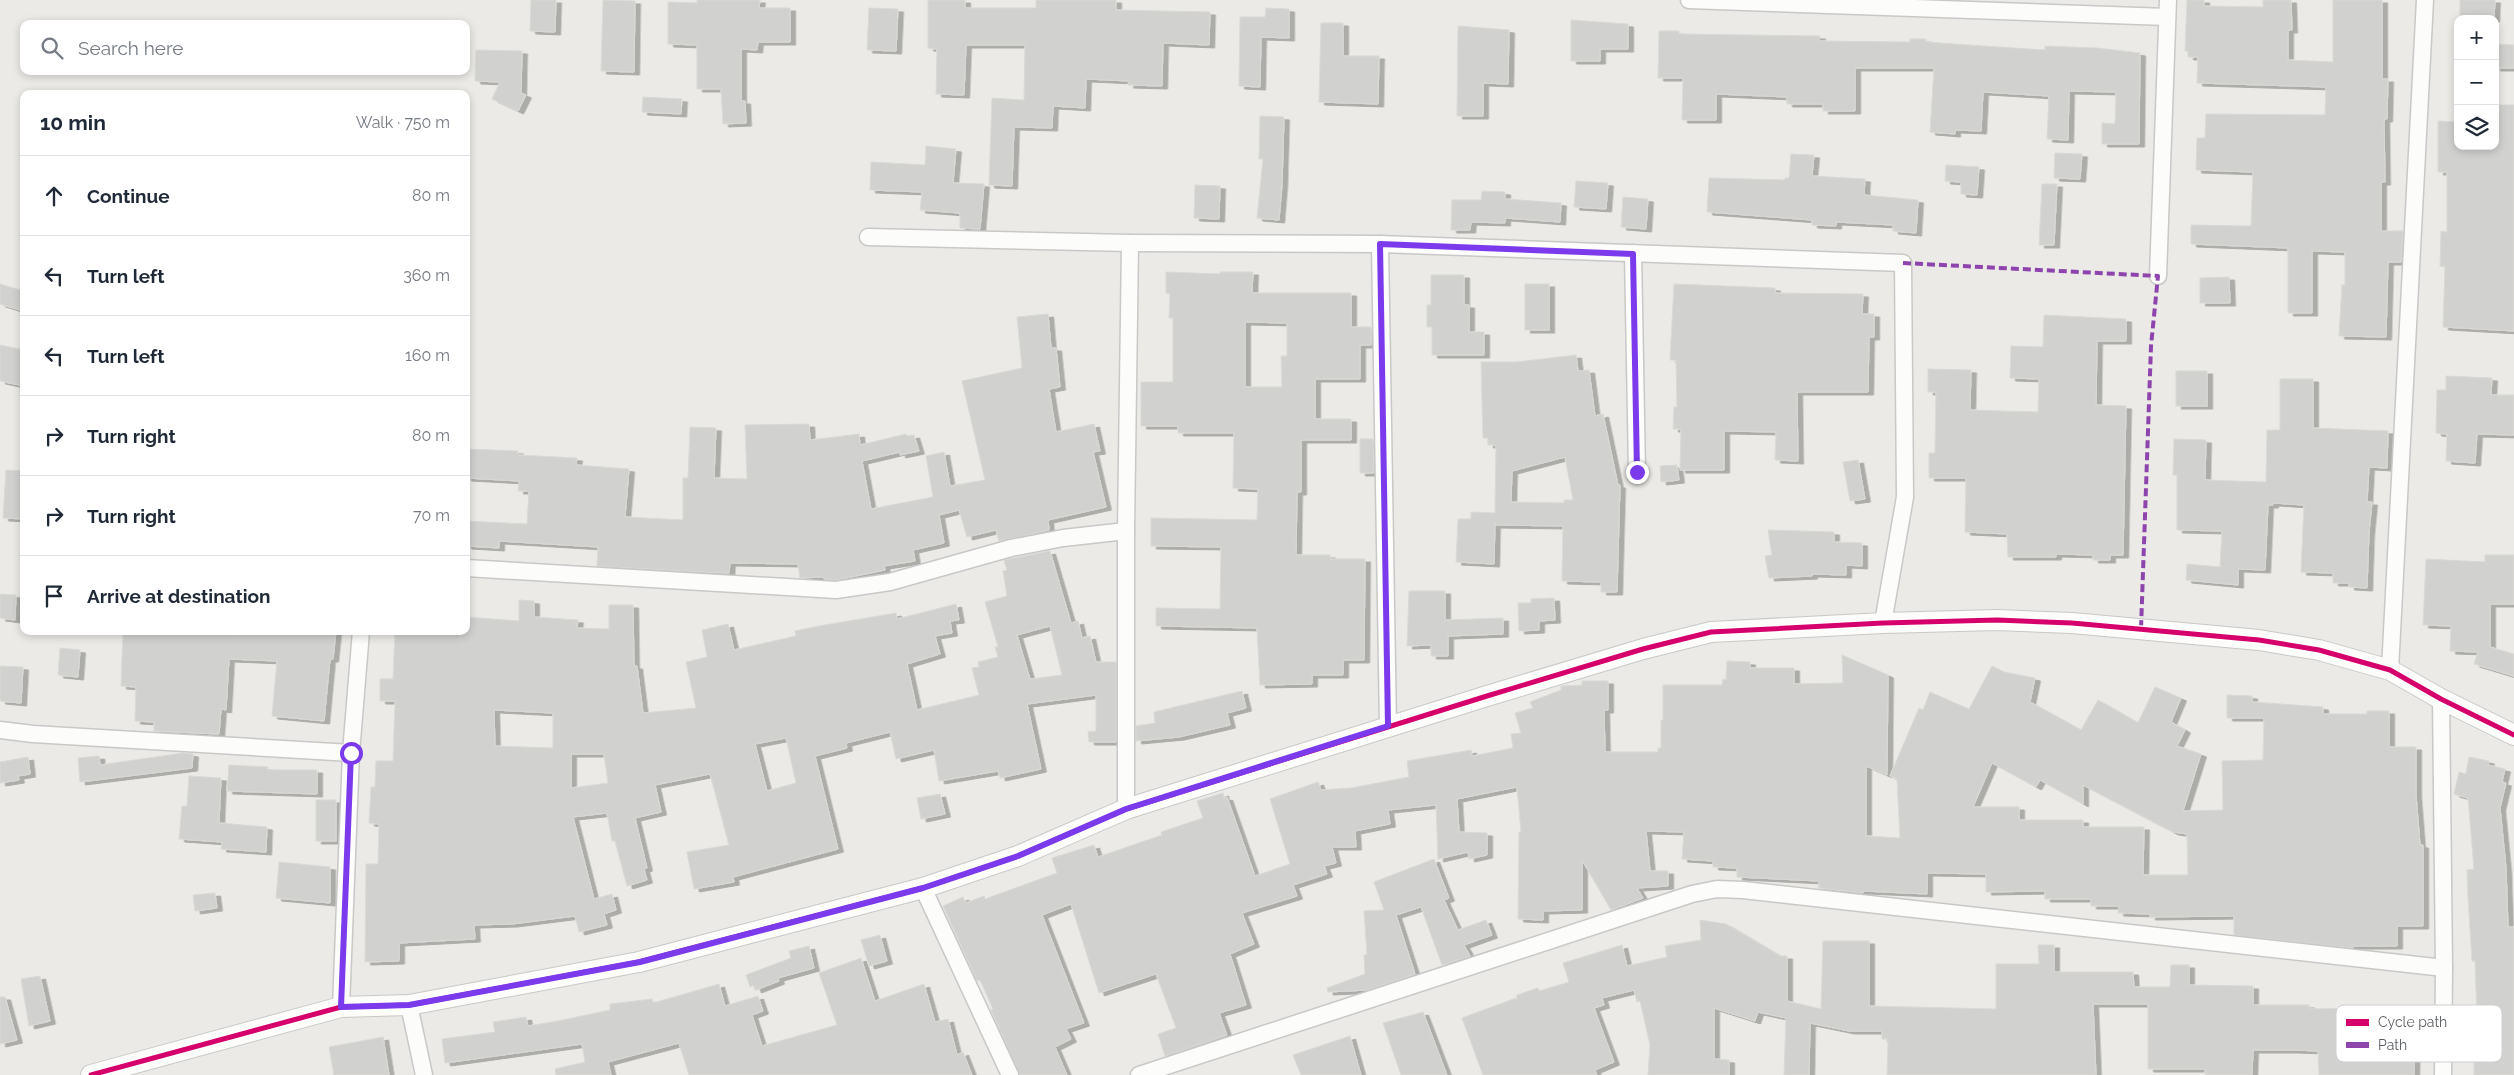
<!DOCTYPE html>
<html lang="en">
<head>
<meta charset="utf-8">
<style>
  :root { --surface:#fff; --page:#f2f2f3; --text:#1f2937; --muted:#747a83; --line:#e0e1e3 }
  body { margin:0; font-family:Raleway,sans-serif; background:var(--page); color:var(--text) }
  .controls { position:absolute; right:15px; top:15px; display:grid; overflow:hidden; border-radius:10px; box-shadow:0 2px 8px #0003 }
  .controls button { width:45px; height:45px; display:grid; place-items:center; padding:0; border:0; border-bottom:1px solid var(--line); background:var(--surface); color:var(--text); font:25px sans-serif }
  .stop { position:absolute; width:15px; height:15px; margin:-11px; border:4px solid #7c3aed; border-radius:50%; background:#fff }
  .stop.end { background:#7c3aed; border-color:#fff; box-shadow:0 1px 5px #0008 }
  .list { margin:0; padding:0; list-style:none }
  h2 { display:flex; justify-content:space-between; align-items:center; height:65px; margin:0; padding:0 20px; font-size:21px }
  h2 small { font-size:16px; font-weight:400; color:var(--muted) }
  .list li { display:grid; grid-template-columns:32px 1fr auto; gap:15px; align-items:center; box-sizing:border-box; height:80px; padding:0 20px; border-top:1px solid var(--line) }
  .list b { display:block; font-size:19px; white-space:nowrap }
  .list em { font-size:16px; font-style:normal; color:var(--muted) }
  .icon { flex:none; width:28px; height:28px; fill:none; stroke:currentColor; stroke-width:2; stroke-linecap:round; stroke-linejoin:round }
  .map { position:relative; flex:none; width:2514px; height:1075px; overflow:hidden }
  .search { position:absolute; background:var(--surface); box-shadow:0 2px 8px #0003; left:20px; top:20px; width:450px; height:55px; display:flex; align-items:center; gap:12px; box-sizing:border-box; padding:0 18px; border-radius:10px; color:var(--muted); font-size:19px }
  .panel { position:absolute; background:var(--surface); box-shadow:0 2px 8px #0003; left:20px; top:90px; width:450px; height:545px; border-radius:10px }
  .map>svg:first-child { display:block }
  .building { fill:#d1d1cf; stroke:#dad9d5; fill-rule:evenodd; filter:url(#shadow) }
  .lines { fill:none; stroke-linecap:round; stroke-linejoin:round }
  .minor-casing { stroke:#c8c8c8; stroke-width:19 }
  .tertiary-casing { stroke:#c8c8c8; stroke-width:22 }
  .minor { stroke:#fcfcfb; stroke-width:16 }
  .tertiary { stroke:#fcfcfb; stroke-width:20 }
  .quiet { stroke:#8e44ad; stroke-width:4; stroke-dasharray:8 4; stroke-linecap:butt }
  .cycleway-casing { stroke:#fff; stroke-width:8 }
  .cycleway { stroke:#d6006c; stroke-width:5 }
  .route { stroke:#7c3aed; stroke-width:6 }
  .key { fill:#fff; stroke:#cecfd0; stroke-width:1 }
  .key-label { font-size:14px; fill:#5b5f63 }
</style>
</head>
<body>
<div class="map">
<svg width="2514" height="1075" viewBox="0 0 2514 1075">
  <defs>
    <filter id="shadow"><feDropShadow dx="5.5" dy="3" stdDeviation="0" flood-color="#0004"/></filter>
  </defs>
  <rect width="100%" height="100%" fill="#ebeae6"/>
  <g class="building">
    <path d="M531,0H556L555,32L530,31Z"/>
    <path d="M603,0L635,1L634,72L601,71Z"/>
    <path d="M697,0H760L759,8H790V42H758L757,50L741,49V101H745L746,123L723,124L721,89H697V45L668,44V2L697,3Z"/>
    <path d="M928,0H965V8H1036V0H1116V10L1210,12L1209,45L1163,43L1162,86L1128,85L1129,81L1086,79L1085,108L1053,106L1052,128L1014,127L1012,186L989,185L992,98L1024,100L1025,45H966L964,95L936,94L937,49L928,48Z"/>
    <path d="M2187,0H2204V6L2263,7V0H2291L2292,30H2288V60L2333,62V0H2382V79H2388L2387,119H2384L2385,182H2381V231H2403L2401,262H2388L2386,337L2339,336L2342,285H2345V252L2312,251V313H2288V248L2191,244V225L2251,226L2253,172L2196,170L2197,138H2205L2206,114L2325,115L2326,87L2197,83L2198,57H2188V51H2185Z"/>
    <path d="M2460,0H2495L2494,19H2460Z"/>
    <path d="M869,8L898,9L896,51L867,50Z"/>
    <path d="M1266,8L1289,9V38L1261,37L1260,87L1239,86L1240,17H1265Z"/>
    <path d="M1571,20L1628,24V49H1600V61H1571Z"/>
    <path d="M1321,23H1343V56H1379L1378,104L1319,102Z"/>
    <path d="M1458,26L1509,30L1508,84L1483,83V116H1457Z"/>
    <path d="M1659,31H1679V34L1820,36L1819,41L1910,42V39H1926V42L1984,46L2045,50V46L2097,48L2140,53L2139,144H2102V123L2115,124L2116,92L2069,91L2068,140L2047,139L2049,96L1983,92L1981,131L1955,130V134L1930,132L1934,68H1855V111H1823V104H1787V97L1716,94V120H1682L1683,78H1658Z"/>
    <path d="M2495,44L2514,45V68H2495Z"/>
    <path d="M476,50L522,51L521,93L526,95L518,111L492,99L500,82L475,81Z"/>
    <path d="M643,97L682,99L681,114L642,112Z"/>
    <path d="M2495,105H2514V331L2443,327L2445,267L2440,266L2441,231L2447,232V172H2438V121L2458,122V146H2495Z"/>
    <path d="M1260,116L1284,117L1282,185L1279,220L1257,218L1263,159H1259Z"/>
    <path d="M926,146L956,149L953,183L984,184L980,229L960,228V213L920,210L922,192L870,190L871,162L925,165Z"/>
    <path d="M2055,153L2082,154L2080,179L2054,178Z"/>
    <path d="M1791,154L1814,155L1812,176L1865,179L1864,195L1918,200L1916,233L1893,231V225L1836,222V226L1812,225V220L1707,212L1709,178L1785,180V178H1789Z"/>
    <path d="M1946,165L1979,167L1977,195L1961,194V182L1945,181Z"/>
    <path d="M1576,181L1608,183L1606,209L1574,207Z"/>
    <path d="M2042,184H2057L2054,245H2039Z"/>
    <path d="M1195,185L1220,186L1219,219L1194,218Z"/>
    <path d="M1482,191L1505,192V199L1561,203L1560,222L1505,218V223L1471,222L1470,230H1451L1452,200H1481Z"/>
    <path d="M1623,197L1648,199L1646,229L1621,227Z"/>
    <path d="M1166,272L1220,274V272H1253L1252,293H1351V327H1371V345H1360V379H1315V419H1351V440H1301V492H1297L1296,555H1330V559H1365L1364,660H1343V675H1312V684L1260,685L1257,628L1156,626V608L1220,609L1221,547L1151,546V518L1257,520L1258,489L1233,488L1234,433H1178V426H1141V382H1173V318H1169L1170,294L1166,293ZM1245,322L1287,323V356H1281L1282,387H1245Z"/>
    <path d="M1431,275H1464V305H1469V332H1484V355H1432V327H1427V305H1431Z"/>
    <path d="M2229,277L2230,303H2200V278Z"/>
    <path d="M0,284L24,291L20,310L0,304Z"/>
    <rect x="1525" y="284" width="24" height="46"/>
    <path d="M1674,284L1775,288V293L1863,294L1862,314H1874V337H1869L1868,392H1797L1798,461L1775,460L1776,432L1724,431V470H1680L1681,429H1673L1674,407H1677L1676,360H1670Z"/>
    <path d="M1048,314L1051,348H1056L1060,387L1049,389L1056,432L1094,424L1100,451L1093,452L1106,507L1048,520L1049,530L999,541L996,530L967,537L959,510L939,515L944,543L913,550L915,561L884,566L885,570L836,580L824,579V577L800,578L798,564L730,563L729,573L701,572L597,566L598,547L499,541V548L466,546V521L527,524L529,491H518L519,481L466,478V449L518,451V455L577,458L576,465L629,469L625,517L683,520V478H688L690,427L716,428L714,478L747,479L745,425L809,424L810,440L859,434L860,445L906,434L907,436L914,435L919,451L900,455V452L862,461L871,509L933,497L926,456L944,452L950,486L985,480L962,381L1022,368L1017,317Z"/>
    <path d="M2044,315L2126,319V341H2097L2096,405L2126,406L2123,555H2110V560H2093V555L2056,554V557H2008L2007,534L1965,532L1966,478H1929V453H1935L1936,392H1928V369L1971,370L1970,410L2038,412L2039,379L2010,378L2011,346L2043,347Z"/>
    <path d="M0,345L24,350V386L0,381Z"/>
    <path d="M1576,355L1578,371L1589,370L1595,416L1603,414L1618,485H1620L1617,592H1601V582L1562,581L1563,526L1495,525V522L1494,564L1456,562L1458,519H1471V512L1495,513L1496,445H1488V438H1483L1481,362H1516ZM1565,457L1573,500H1564V503L1511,502L1512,471Z"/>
    <rect x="2176" y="371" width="31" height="35"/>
    <path d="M2446,376L2492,378L2491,395H2514V435L2477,434L2475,463L2446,461L2447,434L2436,433L2437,390H2446Z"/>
    <path d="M2280,379H2313V428L2388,431L2387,468L2369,467L2367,502H2372L2369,532L2367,588L2349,587V583H2333V573L2301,572L2304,505L2273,503V505H2268L2265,570L2238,569V585L2186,580L2187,564L2220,567L2222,531L2177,530V475H2173L2174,439L2206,440L2205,480L2266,482L2267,430H2280Z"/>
    <path d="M1360,439H1373L1374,473H1360Z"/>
    <path d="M1858,460L1865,499L1850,501L1843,462Z"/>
    <path d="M1677,465L1679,480L1661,482L1660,466Z"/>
    <path d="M6,470L24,471V519L3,518Z"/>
    <path d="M1768,530L1834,532V542L1862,543V566L1846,565V575L1812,574V576L1769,578L1765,556L1772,555Z"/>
    <path d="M1050,551L1071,623L1078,621L1082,638L1090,636L1096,662H1116V742H1089L1088,732L1096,731V695L1027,704L1041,769L1000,778L998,771L939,781L934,750L896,759L890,732L846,743L847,748L815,756L838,849L733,877L734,882L694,889L687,852L729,845L710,774L655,785L661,812L635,818L647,868L644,869L647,880L627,886L615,841H612L607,813L573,817L594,899L612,894L616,910L604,914L607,925L579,932L575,916L512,924L474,925L475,939L399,943V961L365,962L366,864H378L379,824L369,823L371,787H375L376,761H393L395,701H380V679H393L395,631H466V617L519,621V600L534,601V617L578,620L577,628L609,629V605H633L634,666H637L643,713L696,708L686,662L707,657L702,630L728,624L734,650L796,636L795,631L819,626L896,613L897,619L956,604L959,620L950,621L952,633L935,636L940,654L907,664L917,710L979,695L972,668L979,667L978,662L998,657L995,647H998L985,602L1007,596L1003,571L1007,570L1004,560ZM1050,626L1062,675L1030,679L1017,635ZM494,710L553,713V748L495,746ZM786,738L796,783L767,791L755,744ZM571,754H604L608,783L571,788Z"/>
    <path d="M2485,555H2514V604H2490V647L2514,654V676L2474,664L2478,652L2450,651L2451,626L2423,625L2426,559L2485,562Z"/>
    <path d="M1409,591H1445V620L1503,618V634L1448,636V656H1431V645L1407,646Z"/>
    <path d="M0,594L16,595L15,620L0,618Z"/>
    <path d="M1554,598L1555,620L1539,621V630L1519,631L1518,603H1531V599Z"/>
    <path d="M123,631L239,635L240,631H336L333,659H330L324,721L272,716L277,661L229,659L226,710L221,709L219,734L154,731V722L135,721L136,687L121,686Z"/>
    <path d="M60,648L80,650L78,677L58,675Z"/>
    <path d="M1842,655L1888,675L1887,775L1866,766V836L1900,838L1897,779L1890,776L1919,708L1923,710L1930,692L1969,709L1992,666L2004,672L2035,678L2030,702L2081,730L2098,700L2138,723L2155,687L2181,698L2171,722L2185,730L2177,746L2201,754L2183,811L2223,810L2222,761L2263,760L2264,718H2227V695L2252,696V702L2323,707V714H2367V711H2389V747H2416V795L2420,845H2423V926H2397V946H2353V948L2234,935V916L2150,917V914L2118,913L2119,906H2091V899H2045V891L1986,892V874L1927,873V894L1863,891V893L1819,888V881L1737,877V868L1713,867V861L1682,859L1684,832L1646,831L1650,871H1668V886L1637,888L1643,898L1611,910L1582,860V910L1543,911V920L1518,919L1519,832H1521L1517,787L1457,799L1459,832L1487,833V855L1469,859L1468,852L1438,859L1436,805L1388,810L1390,824L1355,831L1356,847H1332L1336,863L1324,866L1327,874L1293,885L1297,896L1242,913L1254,944L1230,954L1246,1005L1219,1013L1227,1035L1165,1056L1158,1034L1176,1028L1156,974L1099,993L1071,904L1042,915L1084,1023L1066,1029L1071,1039L1055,1047L1067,1075H1020L991,1010L993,1009L980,980L977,981L943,906L963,897L966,903L984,896L985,899L1057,873L1052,858L1094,845L1098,857L1162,835L1161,832L1203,818L1197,801L1223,793L1224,798L1227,797L1255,876L1290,864L1270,799L1318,782L1321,790L1351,788L1409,777L1407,761L1471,750L1472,756L1513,748L1511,734L1521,733L1515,713L1533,708L1530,702L1561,690V686L1582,685V681H1608V710H1604L1605,752H1658V748H1661V720H1663V685H1722L1723,679L1726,680L1727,661L1750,662V668H1794V684L1843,683ZM1992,763L2036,787L2040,780L2083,804V785L2173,832L2187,834L2188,875H2143L2144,827H2083V820H2019V807H1973Z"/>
    <path d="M0,666L23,667L21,703L0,701Z"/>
    <path d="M1242,691L1246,708L1227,713L1230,725L1179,737L1136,741V726L1155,723L1154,712Z"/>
    <path d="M183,753L193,754L192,768L80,782L78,758L99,756L100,765Z"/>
    <path d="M28,757L30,774L18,776L19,780L0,783V762Z"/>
    <path d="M2469,757L2489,761L2488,765L2505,769L2502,782L2506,783L2500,808L2506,868L2508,927H2514V1075H2474V1057H2458V1035H2470V1018H2477L2475,961H2472L2468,897L2467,870L2474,869L2468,798L2454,794L2459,772L2466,774Z"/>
    <path d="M229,765L268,767L267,770H317V794L227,791Z"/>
    <path d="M189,776L221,778L219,823L267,827L266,852L221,849L222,842L179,839L182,806H187Z"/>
    <path d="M940,794L945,814L921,819L917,798Z"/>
    <rect x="316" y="800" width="20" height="41"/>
    <path d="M1434,859L1449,898L1444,900L1458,930L1486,920L1492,935L1464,945L1470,956L1442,965L1421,907L1396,915L1415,974L1368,990L1328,992L1327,988L1365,974L1364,955H1367L1364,911L1384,910L1374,882Z"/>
    <path d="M279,862L330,867V903L276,898Z"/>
    <path d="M215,893L217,908L195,911L193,895Z"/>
    <path d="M1700,920L1726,924L1780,956H1787V1001L1821,1009L1823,941H1869V1006L1996,1009V964H2039L2038,945H2054V972H2133L2134,987H2170L2171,965H2189V985L2253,986V1005H2309V1009L2360,1008V1012L2415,1013L2414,1075H2319L2318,1051L2293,1050H2253L2252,1075H2205V1069H2148V1004H2093L2096,1075H1887L1888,1039H1882V1031H1849L1810,1023L1809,1075H1784L1786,1018L1758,1012L1755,1021L1714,1008V1059L1729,1060V1075H1648L1650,1045L1640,1001L1637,1002L1634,990L1602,998L1604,1005L1594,1008L1614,1062L1595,1070L1597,1075H1483L1462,1018L1516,998L1517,1001V995L1538,988L1539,991L1569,982L1563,963L1622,945L1627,966L1667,957L1665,946L1701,940Z"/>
    <path d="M880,935L887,961L869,966L861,940Z"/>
    <path d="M809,946L814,968L778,978L779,981L756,990L754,985L750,987L746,975L791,958L789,951Z"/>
    <path d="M861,958L875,1001L924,984L935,1022L948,1019L957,1055L963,1052L972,1075H689L679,1043L608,1062L611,1075H556L555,1069L585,1062L582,1044L445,1063L442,1039L495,1032L493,1022L526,1017L528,1026L558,1021L610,1010V1004L652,999L653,1003L719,984L725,1006L758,996L763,1011L752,1015L762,1046L837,1025L819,973Z"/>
    <path d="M40,976L50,1021L29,1026L21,979Z"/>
    <path d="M0,997H5L17,1040L0,1044Z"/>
    <path d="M1423,1012L1447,1075H1401L1383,1023Z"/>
    <path d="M1350,1036L1361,1075H1301L1293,1055Z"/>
    <path d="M383,1037L389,1075H334L329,1047Z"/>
  </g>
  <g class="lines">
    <defs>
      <g id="minor">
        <path d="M1689,0L2167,17"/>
        <path d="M868,237L1130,243L1380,244L1903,263L1905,497L1883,623"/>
        <path d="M1380,244L1388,726"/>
        <path d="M1633,253L1637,472"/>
        <path d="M2158,276L2168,0"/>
        <path d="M466,568L836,590L890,582L1011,548L1063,538L1126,531"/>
        <path d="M2390,670L2425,0"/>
        <path d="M2441,699L2444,968L2443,1075"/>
        <path d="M0,730L33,734L351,753"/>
        <path d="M1126,809V531L1130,243"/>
        <path d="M923,888L1010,1075"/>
        <path d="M409,1005L424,1075"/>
        <path d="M341,1007L351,753L361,631"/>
        <path d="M1139,1075L1692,894L1717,889L1743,890L2444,968"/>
      </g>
      <path id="tertiary" d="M91,1075L341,1007L409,1005L639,962L923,888L1018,856L1126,809L1487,696L1643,649L1711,632L1883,623L1997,620L2072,623L2259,640L2319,650L2390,670L2441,699L2514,735"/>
    </defs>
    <use href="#minor" class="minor-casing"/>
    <use href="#tertiary" class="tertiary-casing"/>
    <use href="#minor" class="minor"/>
    <use href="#tertiary" class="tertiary"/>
    <path class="quiet" d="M1903,263L2158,276L2151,346L2141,629"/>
    <defs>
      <path id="cycleway" d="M91,1075L341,1007L409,1005L639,962L923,888L1018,856L1126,809L1487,696L1643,649L1711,632L1883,623L1997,620L2072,623L2259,640L2319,650L2390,670L2441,699L2514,735"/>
    </defs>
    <use href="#cycleway" class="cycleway-casing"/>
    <use href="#cycleway" class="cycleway"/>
  </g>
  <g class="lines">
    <path class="route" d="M351,753L341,1007L409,1005L640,962L923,888L1018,856L1126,809L1388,726L1380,244L1633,254L1637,472"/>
  </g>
  <rect x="2336" y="1005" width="166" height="57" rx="8" class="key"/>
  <rect x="2346" y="1019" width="23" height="7" fill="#d6006c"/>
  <rect x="2346" y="1042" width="23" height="6" fill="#8e44ad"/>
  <g class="key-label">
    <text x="2378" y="1027">Cycle path</text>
    <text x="2378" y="1050">Path</text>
  </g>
</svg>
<div class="controls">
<button>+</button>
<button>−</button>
<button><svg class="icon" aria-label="layers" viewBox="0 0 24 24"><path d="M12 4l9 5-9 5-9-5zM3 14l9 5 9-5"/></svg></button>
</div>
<div class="stop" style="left:351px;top:753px"></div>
<div class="stop end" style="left:1637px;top:472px"></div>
<div class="search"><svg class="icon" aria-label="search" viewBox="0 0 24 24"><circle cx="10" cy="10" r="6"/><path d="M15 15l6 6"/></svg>Search here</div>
<section class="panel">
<h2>10 min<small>Walk · 750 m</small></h2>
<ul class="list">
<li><svg class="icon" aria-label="ahead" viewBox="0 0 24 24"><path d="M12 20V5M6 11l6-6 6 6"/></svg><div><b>Continue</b></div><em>80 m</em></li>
<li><svg class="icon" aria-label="left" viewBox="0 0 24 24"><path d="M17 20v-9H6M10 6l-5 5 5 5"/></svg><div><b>Turn left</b></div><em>360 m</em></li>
<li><svg class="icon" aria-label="left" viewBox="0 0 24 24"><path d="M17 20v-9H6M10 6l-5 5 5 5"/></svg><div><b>Turn left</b></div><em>160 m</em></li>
<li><svg class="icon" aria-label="right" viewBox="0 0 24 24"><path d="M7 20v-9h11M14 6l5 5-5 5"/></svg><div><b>Turn right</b></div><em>80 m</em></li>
<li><svg class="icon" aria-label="right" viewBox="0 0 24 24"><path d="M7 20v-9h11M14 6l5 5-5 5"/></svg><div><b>Turn right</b></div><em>70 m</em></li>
<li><svg class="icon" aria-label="arrive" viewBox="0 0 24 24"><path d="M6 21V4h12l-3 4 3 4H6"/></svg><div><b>Arrive at destination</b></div></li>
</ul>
</section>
</div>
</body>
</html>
